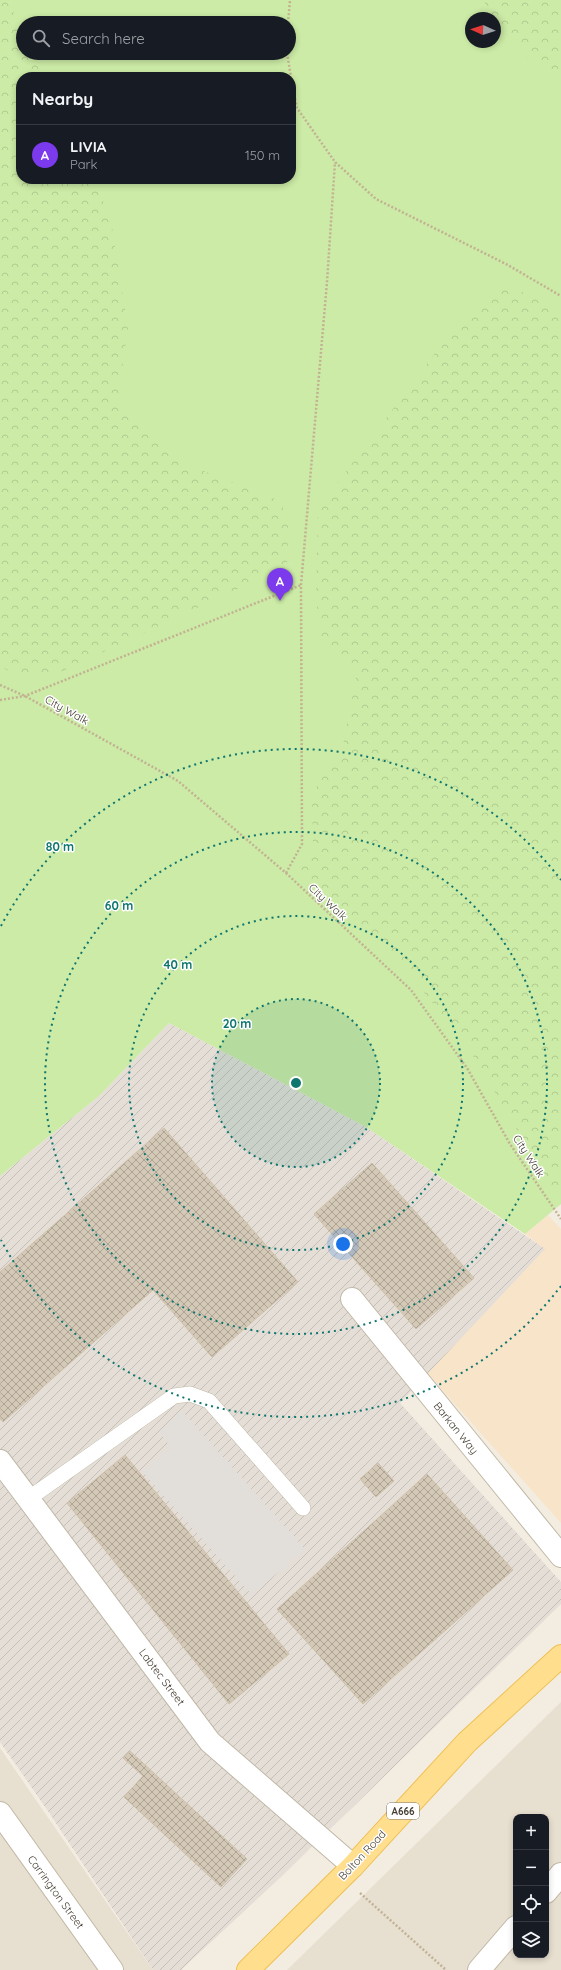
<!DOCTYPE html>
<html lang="en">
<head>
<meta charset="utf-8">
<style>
  :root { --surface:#171b24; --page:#242831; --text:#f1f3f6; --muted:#9ea1a6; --line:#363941; --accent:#7c3aed }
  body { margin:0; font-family:Quicksand,sans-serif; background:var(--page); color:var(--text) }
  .controls { position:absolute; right:12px; bottom:12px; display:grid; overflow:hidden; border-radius:8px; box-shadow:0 2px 6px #0003 }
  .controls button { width:36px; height:36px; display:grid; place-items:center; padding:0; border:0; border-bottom:1px solid var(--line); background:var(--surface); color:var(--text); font:20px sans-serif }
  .compass { position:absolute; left:465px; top:12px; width:36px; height:36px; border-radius:50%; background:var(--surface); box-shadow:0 2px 6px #0003; rotate:273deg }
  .you { position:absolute; left:343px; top:1244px; width:14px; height:14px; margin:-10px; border:3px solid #fff; border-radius:50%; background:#1a73e8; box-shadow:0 0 0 6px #1a73e833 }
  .badge { display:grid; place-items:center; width:26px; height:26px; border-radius:50%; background:var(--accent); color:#fff; font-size:13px; font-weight:700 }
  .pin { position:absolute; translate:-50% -33px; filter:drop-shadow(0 1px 2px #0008) }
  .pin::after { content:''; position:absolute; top:21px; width:14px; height:12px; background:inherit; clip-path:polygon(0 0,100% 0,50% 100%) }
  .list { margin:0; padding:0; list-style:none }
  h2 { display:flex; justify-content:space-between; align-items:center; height:52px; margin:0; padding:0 16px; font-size:17px }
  h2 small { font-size:13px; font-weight:400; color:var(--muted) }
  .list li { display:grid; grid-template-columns:26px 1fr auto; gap:12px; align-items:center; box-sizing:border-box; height:60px; padding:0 16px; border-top:1px solid var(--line) }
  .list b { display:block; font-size:15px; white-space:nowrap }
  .list p { margin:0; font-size:13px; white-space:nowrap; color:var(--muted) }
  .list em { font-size:13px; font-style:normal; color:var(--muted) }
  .icon { flex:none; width:22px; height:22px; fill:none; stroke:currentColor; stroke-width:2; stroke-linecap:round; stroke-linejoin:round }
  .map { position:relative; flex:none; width:561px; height:1970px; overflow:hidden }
  .search { position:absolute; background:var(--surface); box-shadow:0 2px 6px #0003; left:16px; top:16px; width:280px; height:44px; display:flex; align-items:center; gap:10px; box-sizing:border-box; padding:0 14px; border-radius:22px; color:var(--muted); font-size:15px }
  .panel { position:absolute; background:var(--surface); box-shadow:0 2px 6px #0003; left:16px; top:72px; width:280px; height:112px; border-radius:16px }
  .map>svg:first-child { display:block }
  .residential { fill:#e7dfcf; fill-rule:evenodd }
  .commercial { fill:#f8e4c9 }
  .industrial { fill:url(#industrial-furrows) }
  .green { fill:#cceba6; fill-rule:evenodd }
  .forest { fill:url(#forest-crowns) }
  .parking { fill:#e2dfdb }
  .building { fill:url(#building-cross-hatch); stroke:#d0c1a9 }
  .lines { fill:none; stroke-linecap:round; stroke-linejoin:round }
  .lane-casing { stroke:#c1b8a6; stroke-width:16 }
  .street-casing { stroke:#c1b8a6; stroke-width:24 }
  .primary-casing { stroke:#eebf54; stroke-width:24 }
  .path { stroke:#c2b193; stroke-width:2.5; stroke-dasharray:2 2; stroke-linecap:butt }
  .lane { stroke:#fff; stroke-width:15 }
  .street { stroke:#fff; stroke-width:22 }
  .primary { stroke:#ffde8e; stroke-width:22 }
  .ring { fill:none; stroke:#0f766e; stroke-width:2; stroke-dasharray:2 4 }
  .labels { text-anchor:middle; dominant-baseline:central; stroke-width:3; stroke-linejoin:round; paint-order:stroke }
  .shield { fill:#fff; stroke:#7c7770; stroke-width:1 }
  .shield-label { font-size:10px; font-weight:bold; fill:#443d32 }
  .street-label { font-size:11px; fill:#443d32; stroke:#fff }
  .centre { fill:#0f766e; stroke:#fff; stroke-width:2 }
  .ring-label { font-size:12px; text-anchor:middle; font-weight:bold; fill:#0f766e; stroke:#fff; stroke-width:3; stroke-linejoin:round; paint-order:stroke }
</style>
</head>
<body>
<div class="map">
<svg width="561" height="1970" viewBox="0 0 561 1970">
  <defs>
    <pattern id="industrial-furrows" width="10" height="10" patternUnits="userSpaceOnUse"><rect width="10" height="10" fill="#e4ded7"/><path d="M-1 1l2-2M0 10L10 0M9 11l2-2" fill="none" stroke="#c5bfb9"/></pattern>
    <pattern id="forest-crowns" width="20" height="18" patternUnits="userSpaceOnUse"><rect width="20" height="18" fill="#cceba6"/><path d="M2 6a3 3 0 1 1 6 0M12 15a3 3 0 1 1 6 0" fill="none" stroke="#b0ca8f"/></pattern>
    <pattern id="building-cross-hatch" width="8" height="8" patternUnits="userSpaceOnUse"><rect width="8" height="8" fill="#d4c9b6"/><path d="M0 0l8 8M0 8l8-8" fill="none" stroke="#aea495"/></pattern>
  </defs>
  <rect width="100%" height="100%" fill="#f3ede1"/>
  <g class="residential">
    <path d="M561,1702V1970H287ZM516,1817H546V1955H516Z"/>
    <path d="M0,1748L153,1970H0Z"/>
  </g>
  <path class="commercial" d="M548,1215L561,1229V1523L427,1373L544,1249L525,1234Z"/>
  <path class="industrial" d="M169,1023L366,1127L545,1249L400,1403L561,1582V1604L282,1876L181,1970H153L50,1814L0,1742V1176L99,1096Z"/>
  <path class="green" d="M0,0H561V1204L525,1234L366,1127L169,1023L99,1096L0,1176ZM471,18H495V42H471ZM23,23H289V53H23ZM21,77H291V179H21Z"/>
  <g class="forest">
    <path d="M0,0H8L23,33V53H33L44,77H21V179H92L110,215L128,328L117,403L193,467L275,499L289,514L287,566L54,675L12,672L0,667Z"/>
    <path d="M484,0H561V84L532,62L495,26V18H489Z"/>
    <path d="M509,285L561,313V1197L549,1183L466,1044L394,956L299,872L313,847L312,794L343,745L356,678L320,635L316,597L318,509L462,317Z"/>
  </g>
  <path class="parking" d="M182,1411L305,1549L252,1595L143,1472L171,1447L159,1432Z"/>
  <g class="building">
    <path d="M164,1128L298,1282L212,1357L153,1290L3,1422L0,1418V1272Z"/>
    <path d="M372,1163L474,1278L416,1329L314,1214Z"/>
    <path d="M125,1455L289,1654L229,1704L67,1503Z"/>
    <path d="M378,1463L394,1481L376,1497L360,1479Z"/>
    <path d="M427,1474L513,1570L363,1704L277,1609Z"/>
    <path d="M130,1751L247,1859L221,1887L124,1797L143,1776L123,1758Z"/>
  </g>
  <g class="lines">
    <defs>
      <path id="lane" d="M28,1499L174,1396L190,1394L209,1401L303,1508"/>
      <g id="street">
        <path d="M352,1299L561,1556"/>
        <path d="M0,1461L210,1742L353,1866"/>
        <path d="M0,1813L112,1970"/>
        <path d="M546,1892L561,1874"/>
        <path d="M479,1970L516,1927"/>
      </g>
      <path id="primary" d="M248,1970L353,1866L467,1742L561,1656"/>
    </defs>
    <use href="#lane" class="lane-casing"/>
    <use href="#street" class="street-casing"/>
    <use href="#primary" class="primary-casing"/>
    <g class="path">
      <path d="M288,23L290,0"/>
      <path d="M287,53L291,77"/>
      <path d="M291,79L297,108L335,162L376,199L506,264L561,296"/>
      <path d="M0,685L25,696L178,781L286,873L411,990L467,1068L510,1144L561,1219"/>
      <path d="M0,700L25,696L301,585"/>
      <path d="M286,873L302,844L301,585L327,282L335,162"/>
      <path d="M360,1893L446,1970"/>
    </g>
    <use href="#lane" class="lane"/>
    <use href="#street" class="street"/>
    <use href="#primary" class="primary"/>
  </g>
  <circle cx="296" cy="1083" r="84" fill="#0f766e" fill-opacity=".12"/>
  <g class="ring">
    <circle cx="296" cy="1083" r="84"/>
    <circle cx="296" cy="1083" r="167"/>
    <circle cx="296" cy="1083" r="251"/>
    <path d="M561 1286A334 334 0 0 1 1 1240M1 926A334 334 0 0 1 561 880"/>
  </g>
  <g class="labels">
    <rect class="shield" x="387" y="1803" width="32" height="16" rx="3"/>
    <g class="shield-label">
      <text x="403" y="1811">A666</text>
    </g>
    <g class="street-label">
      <text transform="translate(67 710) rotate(29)">City Walk</text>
      <text transform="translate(328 902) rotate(43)">City Walk</text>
      <text transform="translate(529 1156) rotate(57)">City Walk</text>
      <text transform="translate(456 1428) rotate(51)">Barkan Way</text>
      <text transform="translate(162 1677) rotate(53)">Labtec Street</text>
      <text transform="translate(362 1855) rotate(-47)">Bolton Road</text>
      <text transform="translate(56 1892) rotate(54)">Carrington Street</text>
    </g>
  </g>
  <circle cx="296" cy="1083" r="6" class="centre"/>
  <g class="ring-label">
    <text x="60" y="851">80 m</text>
    <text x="119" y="910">60 m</text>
    <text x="178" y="969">40 m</text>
    <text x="237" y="1028">20 m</text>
  </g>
</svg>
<div class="controls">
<button>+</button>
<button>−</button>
<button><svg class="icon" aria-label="locate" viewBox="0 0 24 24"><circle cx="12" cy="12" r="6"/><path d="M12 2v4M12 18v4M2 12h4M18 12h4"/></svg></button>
<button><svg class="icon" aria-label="layers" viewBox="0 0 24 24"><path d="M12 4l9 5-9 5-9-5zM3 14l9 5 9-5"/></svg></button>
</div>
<svg class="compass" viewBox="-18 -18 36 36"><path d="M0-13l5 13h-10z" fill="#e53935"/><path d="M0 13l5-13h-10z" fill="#9ea1a6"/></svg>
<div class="you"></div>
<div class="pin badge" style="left:280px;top:601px">A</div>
<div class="search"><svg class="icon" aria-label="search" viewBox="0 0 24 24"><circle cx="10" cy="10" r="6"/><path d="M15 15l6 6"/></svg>Search here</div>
<section class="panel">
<h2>Nearby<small></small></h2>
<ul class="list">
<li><span class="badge">A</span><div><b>LIVIA</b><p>Park</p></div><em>150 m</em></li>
</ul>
</section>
</div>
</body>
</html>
